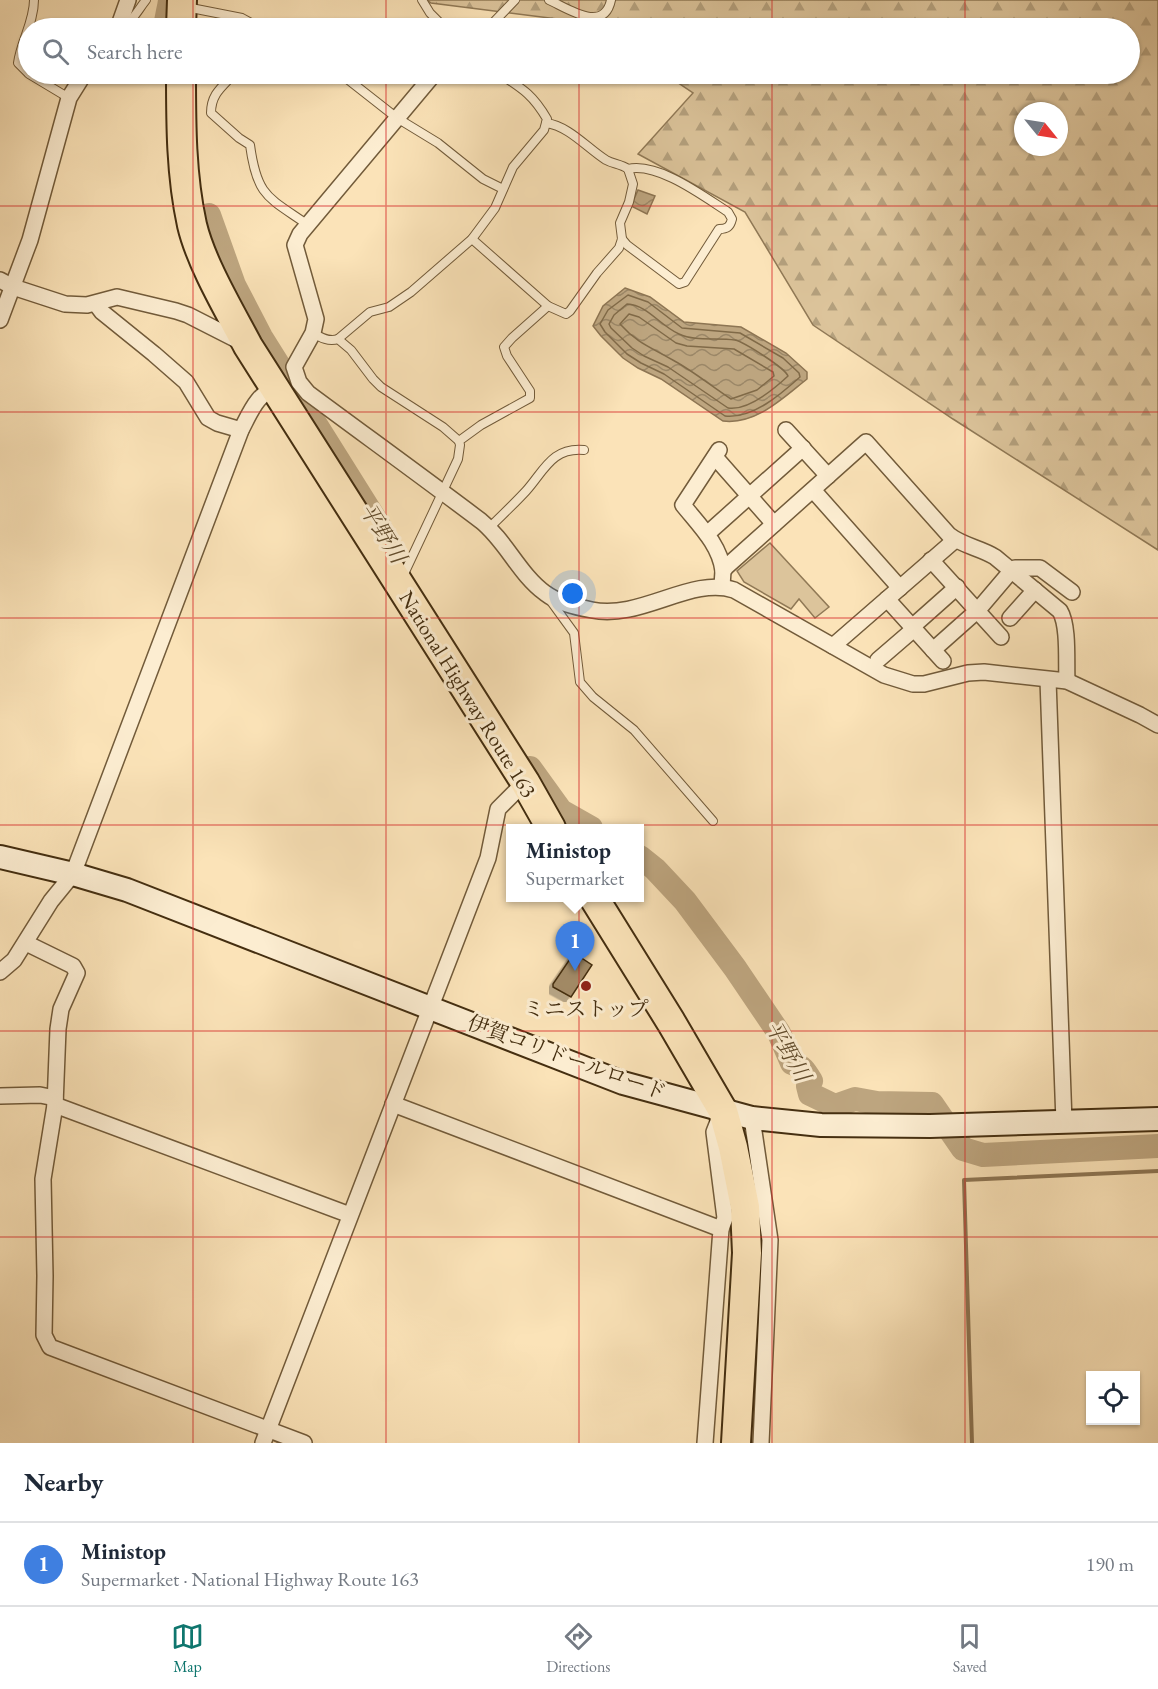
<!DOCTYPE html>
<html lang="en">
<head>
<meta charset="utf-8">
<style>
  :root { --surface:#fff; --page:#f6f6f7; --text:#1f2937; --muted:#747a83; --line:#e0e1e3; --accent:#0f766e }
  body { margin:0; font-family:"EB Garamond","Noto Serif JP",serif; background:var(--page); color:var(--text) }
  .controls { position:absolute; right:18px; bottom:18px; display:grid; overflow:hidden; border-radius:0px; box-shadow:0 2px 4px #0004 }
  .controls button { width:54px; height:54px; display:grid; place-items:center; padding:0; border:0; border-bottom:2px solid var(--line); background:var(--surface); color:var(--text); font:30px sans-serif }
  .compass { position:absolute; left:1014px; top:102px; width:54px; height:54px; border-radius:50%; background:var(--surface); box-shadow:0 2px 4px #0004; rotate:120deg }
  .you { position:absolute; left:573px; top:594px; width:21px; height:21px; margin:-15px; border:4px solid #fff; border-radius:50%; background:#1a73e8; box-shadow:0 0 0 9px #1a73e833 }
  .badge { display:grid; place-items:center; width:39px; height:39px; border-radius:50%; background:var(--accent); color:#fff; font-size:20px; font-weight:700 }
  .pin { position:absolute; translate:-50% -50px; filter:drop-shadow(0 2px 3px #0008) }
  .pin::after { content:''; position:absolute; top:32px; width:21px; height:18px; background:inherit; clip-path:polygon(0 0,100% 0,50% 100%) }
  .popup { position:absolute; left:506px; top:824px; width:138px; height:78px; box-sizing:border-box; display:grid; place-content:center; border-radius:0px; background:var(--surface); filter:drop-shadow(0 2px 4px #0005); font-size:20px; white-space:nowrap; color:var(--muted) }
  .popup b { font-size:22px; color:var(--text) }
  .popup::after { content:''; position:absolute; left:50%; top:100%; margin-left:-12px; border:12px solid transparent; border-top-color:var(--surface) }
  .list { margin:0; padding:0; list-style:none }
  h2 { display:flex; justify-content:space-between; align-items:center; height:78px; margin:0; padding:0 24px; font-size:26px }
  h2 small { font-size:20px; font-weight:400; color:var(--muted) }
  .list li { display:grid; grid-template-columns:39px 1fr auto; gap:18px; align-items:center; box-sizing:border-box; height:84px; padding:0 24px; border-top:2px solid var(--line) }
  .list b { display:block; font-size:22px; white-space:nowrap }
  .list p { margin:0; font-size:20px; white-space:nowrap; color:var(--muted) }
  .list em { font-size:20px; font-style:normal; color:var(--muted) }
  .icon { flex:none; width:33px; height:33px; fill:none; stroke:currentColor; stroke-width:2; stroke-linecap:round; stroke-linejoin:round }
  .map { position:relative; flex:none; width:1158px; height:1443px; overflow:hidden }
  .search { position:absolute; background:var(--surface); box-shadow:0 2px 4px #0004; left:18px; right:18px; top:18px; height:66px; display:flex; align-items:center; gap:15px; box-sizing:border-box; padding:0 21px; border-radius:33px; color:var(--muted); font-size:22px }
  .sheet { height:162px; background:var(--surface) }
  nav { display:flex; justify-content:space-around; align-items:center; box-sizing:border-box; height:84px; border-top:2px solid var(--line); background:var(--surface); font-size:16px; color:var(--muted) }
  nav a { display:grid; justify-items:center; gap:3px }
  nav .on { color:var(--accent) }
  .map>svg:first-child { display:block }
  .forest { fill:url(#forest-firs); stroke:#907956; stroke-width:1.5; fill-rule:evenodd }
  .park { fill:#dcc49b; stroke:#907956; stroke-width:1.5 }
  .water { fill:url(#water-waves); stroke:#8d7553; stroke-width:1.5 }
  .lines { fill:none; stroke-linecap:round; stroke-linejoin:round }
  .shore { stroke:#806a48; stroke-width:1.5 }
  .stream { stroke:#8d7553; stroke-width:4 }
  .river { stroke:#bda57f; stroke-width:24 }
  .building { fill:#a38c67; stroke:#442e10; stroke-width:1.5; filter:url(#shadow) }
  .lane-casing { stroke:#725b3a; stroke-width:10 }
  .street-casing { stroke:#725b3a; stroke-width:18 }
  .secondary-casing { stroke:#442e10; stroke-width:26 }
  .highway-casing { stroke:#442e10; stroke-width:32 }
  .lane { stroke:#fcedd1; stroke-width:8 }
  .street { stroke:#fcedd1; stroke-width:15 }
  .secondary { stroke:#fcedd1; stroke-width:22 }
  .highway { stroke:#fbe3b8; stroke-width:28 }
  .grid { fill:none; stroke:#d62828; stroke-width:1.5; stroke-opacity:0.55 }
  .poi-dot { fill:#8f2418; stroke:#fcedd1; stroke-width:2 }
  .labels { text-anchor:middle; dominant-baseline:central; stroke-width:6; stroke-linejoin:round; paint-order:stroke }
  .street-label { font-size:21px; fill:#442e10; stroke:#fcedd1 }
  .poi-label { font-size:21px; fill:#442e10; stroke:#fcedd1 }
  .water-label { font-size:22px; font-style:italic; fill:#624c2c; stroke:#fcedd1 }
</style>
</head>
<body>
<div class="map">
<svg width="1158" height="1443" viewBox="0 0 1158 1443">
  <defs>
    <pattern id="forest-firs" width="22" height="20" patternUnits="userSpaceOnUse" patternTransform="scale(1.5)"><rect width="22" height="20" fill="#dcc49b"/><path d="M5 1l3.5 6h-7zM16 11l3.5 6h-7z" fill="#b4a07d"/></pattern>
    <pattern id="water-waves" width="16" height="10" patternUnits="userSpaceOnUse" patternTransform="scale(1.5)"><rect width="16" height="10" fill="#bda57f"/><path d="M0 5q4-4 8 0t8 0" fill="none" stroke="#9b8767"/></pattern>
    <filter id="shadow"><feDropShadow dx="-5.5" dy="5.5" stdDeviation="0" flood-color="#0004"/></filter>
  </defs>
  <rect width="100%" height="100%" fill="#fbe3b8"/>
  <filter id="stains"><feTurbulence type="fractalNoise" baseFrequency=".00333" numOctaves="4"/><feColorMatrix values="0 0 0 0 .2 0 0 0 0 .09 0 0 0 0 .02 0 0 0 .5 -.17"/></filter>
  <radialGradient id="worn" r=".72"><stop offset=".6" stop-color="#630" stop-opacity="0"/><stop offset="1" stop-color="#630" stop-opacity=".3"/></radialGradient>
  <path class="forest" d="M427,0H1158V550L953,419L813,325L745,212L638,154L693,93L665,74H1130V28H598L589,23L431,3ZM1023,111H1059V147H1023Z"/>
  <path class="park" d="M770,543L829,607L815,618L799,599L791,609L744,582L737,571Z"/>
  <g class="water">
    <path d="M638,190L655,196L647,214L631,206Z"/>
    <path d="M625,288L650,297L684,322L741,327L786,353L807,372V379C783,398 756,425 723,421L661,379L638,368L623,358L601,336L593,326L603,306Z"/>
  </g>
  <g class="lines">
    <g class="shore">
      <path d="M628,295L648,302L682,328L740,333L783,358L799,373L800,377C781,394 753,419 725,416L664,374L641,363L627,354L605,332L600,324L608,310Z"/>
      <path d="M627,304C648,305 660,326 679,334C696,342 717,337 735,340C744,342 785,368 788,376C774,389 748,411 728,408L668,367L644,356L632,348L611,328L609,324L614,315Z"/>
      <path d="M629,314L639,317L676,343L687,346L734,349L773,372L774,376L757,390L731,399C711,386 692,370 671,359C650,347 637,343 620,324Z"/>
    </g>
    <g class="stream">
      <path d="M275,1440L282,1443"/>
      <path d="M972,1443L964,1180L1158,1171"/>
    </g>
    <g class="river">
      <path d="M166,28C165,18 169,11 170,0"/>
      <path d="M209,215L234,285L261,337L380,527"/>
      <path d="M530,768L561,811L591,828"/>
      <path d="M640,857L655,869L685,901L735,968L779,1033L792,1063C802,1066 805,1071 811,1081L808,1086L810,1094L835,1106L855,1099L877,1103L932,1104L963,1149L983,1155L1158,1146"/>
    </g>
  </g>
  <path class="building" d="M574,953L592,965L571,997L553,987V984Z"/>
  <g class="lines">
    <defs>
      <g id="lane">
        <path d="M422,0L430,13L445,28"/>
        <path d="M549,0C567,8 604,34 611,0"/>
        <path d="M186,7L242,18L260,28"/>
        <path d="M120,28C131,24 138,10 146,0"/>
        <path d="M488,28L515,0"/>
        <path d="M28,73L18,63C21,41 34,22 34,0"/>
        <path d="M29,74L69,98"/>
        <path d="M234,74C222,87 211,94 211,113L239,138L250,145C257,197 268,197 308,225"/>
        <path d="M341,74L397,118L438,143L483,179L503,189"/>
        <path d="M472,239L548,306L566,314L570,311L597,273L619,248L622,239L620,223L629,202L633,184L628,169C621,164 613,164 606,160C587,148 569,126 546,123"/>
        <path d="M622,239L627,245L679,284L685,282L719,229C727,229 730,227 732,219L728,212C703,196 658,162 628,169"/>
        <path d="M313,333C321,338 329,342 338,339L370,312L389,307L411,292L472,239L495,208L513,167L544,130L547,119C533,95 523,89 500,74"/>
        <path d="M338,339L351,350L373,379L381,387L443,427L459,441"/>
        <path d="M489,528C501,516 514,504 526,491C544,471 552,447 584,450"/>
        <path d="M403,576L458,459L460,445L459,441L481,425L530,398V391L507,356L504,347L512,338L548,306"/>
        <path d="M550,600L574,633L580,682L593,697L634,730L713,821"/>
      </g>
      <g id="street">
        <path d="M118,28L128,0"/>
        <path d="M434,74L300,234L295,245L316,319L313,333L294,367L299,382L308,393C366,436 424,478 481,521C506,541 519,574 545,593C558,603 576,607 592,610C641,620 691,576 734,590L884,675L913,684H924L968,673L984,672L1067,681L1140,715L1158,725"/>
        <path d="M0,280L13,287L65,304L87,305L117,297L176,311L188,315L243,343"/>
        <path d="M96,304L102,312L154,354L186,382L208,418L217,423L241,430"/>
        <path d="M0,320L30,240L69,98L84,74"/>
        <path d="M786,430L828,476"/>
        <path d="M719,450L683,505C699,525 720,545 723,571"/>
        <path d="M715,457L774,524"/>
        <path d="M813,490L900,588"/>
        <path d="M707,534L803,448"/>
        <path d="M931,560L1001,637"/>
        <path d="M722,586L723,571L726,567L866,442L949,535C963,546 981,548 995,557L1060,611C1069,626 1066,663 1067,681"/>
        <path d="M887,599L943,661"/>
        <path d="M1010,618L1035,590"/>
        <path d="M912,627L957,587"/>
        <path d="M833,646L955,540"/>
        <path d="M933,650L978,610L1012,570L1015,568H1040L1072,592"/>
        <path d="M878,660L914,629"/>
        <path d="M1048,680L1064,1122"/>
        <path d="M26,943L73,966L77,973L61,1009L58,1029L55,1105L43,1179L45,1276L44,1335L50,1347L304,1443"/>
        <path d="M0,972L14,960L51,901L73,874L241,430C250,413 258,391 279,387"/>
        <path d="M0,1096L40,1095L55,1098"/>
        <path d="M393,1104L721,1229L705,1443"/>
        <path d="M55,1105L350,1215"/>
        <path d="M752,1118L770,1240L761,1443"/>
        <path d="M721,1229L725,1218L714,1132L721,1114"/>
        <path d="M263,1443L488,858L498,809L525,782"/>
      </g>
      <path id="secondary" d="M0,857L73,874L127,890L623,1083L752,1118L821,1125L930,1126L1158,1119"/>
      <g id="highway">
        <path d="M181,28L182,0"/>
        <path d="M181,74C181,124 181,175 192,225C201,263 229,310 248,346L525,782L551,828"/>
        <path d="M594,898L671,1022L723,1111L733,1147L745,1207L747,1253L736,1443"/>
      </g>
    </defs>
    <use href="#lane" class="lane-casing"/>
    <use href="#street" class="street-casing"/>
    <use href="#secondary" class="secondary-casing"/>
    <use href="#highway" class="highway-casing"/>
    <use href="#lane" class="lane"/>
    <use href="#street" class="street"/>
    <use href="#secondary" class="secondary"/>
    <use href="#highway" class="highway"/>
  </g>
  <path class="grid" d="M193,0V28M386,0V28M579,0V28M772,0V28M965,0V28M193,74V1443M386,74V1443M579,74V1443M772,74V1443M965,74V1443M0,206H1158M0,412H1158M0,618H1158M0,825H1158M0,1031H1158M0,1237H1158"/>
  <circle class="poi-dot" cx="586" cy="986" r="6"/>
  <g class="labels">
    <g class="street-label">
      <text transform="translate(468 694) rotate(58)">National Highway Route 163</text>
      <text transform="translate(567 1057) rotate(20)">伊賀コリドールロード</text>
    </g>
    <g class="poi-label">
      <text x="586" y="1008">ミニストップ</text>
    </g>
    <g class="water-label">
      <text transform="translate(383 533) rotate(58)">平野川</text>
      <text transform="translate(788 1051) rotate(60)">平野川</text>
    </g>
  </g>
  <rect width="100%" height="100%" filter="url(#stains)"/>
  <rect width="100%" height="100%" fill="url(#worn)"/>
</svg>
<div class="controls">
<button><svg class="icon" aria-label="locate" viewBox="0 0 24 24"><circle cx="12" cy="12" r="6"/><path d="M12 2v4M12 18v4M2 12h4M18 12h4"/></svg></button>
</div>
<svg class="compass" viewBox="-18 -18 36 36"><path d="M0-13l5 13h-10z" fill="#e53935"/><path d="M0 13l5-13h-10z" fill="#747a83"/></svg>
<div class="you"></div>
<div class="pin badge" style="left:575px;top:971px;background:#3f7fe0">1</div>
<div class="popup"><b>Ministop</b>Supermarket</div>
<div class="search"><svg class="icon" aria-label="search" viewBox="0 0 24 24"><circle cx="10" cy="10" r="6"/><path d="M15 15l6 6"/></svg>Search here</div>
</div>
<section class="sheet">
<h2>Nearby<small></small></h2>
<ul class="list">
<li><span class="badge" style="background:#3f7fe0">1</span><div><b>Ministop</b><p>Supermarket · National Highway Route 163</p></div><em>190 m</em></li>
</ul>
</section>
<nav>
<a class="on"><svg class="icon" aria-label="map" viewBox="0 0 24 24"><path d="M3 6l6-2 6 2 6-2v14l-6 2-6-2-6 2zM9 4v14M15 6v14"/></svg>Map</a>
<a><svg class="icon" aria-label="directions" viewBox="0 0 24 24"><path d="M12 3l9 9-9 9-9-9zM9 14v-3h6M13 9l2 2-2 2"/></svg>Directions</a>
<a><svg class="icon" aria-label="saved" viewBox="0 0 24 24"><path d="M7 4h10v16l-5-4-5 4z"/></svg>Saved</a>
</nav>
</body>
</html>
